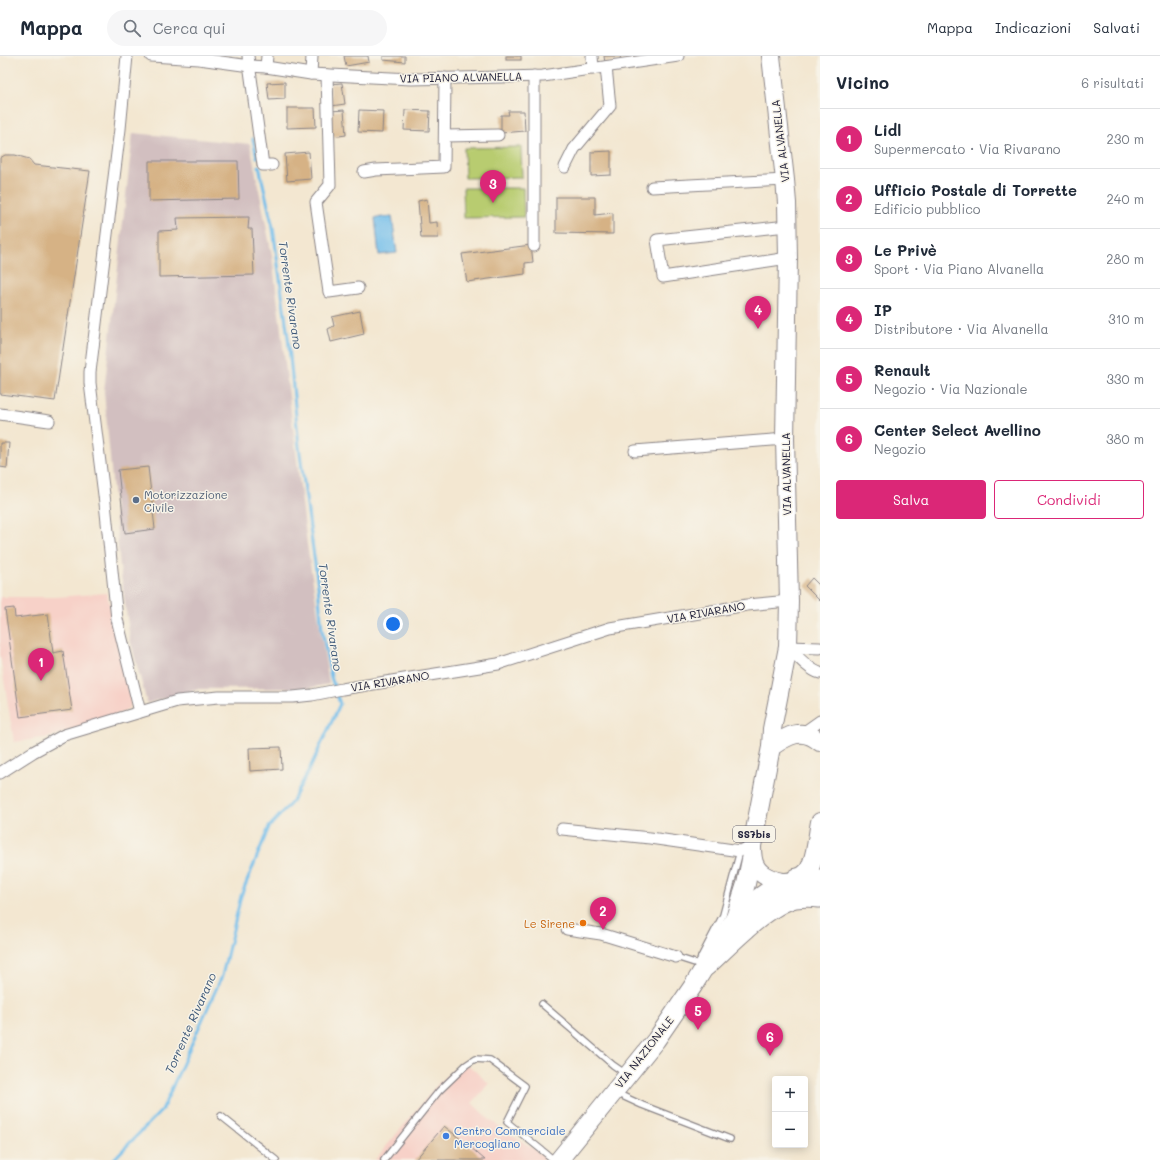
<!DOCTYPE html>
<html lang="it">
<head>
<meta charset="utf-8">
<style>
  :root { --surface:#fff; --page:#f6f6f7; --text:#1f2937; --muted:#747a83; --line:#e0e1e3; --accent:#db2777 }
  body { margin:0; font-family:Mali,sans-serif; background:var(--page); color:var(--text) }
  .controls { position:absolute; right:12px; bottom:12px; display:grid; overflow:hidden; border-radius:4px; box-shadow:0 2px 10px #0003 }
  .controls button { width:36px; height:36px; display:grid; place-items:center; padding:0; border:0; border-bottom:1px solid var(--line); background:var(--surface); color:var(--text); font:20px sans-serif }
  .you { position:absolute; left:393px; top:568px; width:14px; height:14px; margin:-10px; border:3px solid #fff; border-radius:50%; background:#1a73e8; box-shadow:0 0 0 6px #1a73e833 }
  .badge { display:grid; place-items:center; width:26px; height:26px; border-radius:50%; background:var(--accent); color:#fff; font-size:13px; font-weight:700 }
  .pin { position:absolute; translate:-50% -33px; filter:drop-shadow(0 1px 2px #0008) }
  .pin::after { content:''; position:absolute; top:21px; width:14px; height:12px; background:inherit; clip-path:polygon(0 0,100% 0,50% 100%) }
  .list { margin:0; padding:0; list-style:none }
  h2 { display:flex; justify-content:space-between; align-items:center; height:52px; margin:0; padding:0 16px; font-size:17px }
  h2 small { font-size:13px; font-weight:400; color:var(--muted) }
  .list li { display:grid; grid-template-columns:26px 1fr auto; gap:12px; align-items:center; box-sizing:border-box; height:60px; padding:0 16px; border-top:1px solid var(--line) }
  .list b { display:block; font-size:15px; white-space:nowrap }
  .list p { margin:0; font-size:13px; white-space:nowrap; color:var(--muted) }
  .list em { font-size:13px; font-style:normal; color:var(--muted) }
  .actions { display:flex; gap:8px; padding:12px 16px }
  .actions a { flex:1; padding:9px 0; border:1px solid var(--accent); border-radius:4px; text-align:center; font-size:14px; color:var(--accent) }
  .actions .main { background:var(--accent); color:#fff }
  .icon { flex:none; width:22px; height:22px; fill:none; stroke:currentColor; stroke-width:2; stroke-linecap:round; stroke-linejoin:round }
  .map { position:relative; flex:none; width:820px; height:1104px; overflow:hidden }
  header { display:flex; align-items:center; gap:24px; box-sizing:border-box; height:56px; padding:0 20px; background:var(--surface); border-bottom:1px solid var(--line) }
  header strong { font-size:19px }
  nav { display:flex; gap:22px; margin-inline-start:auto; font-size:14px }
  .search { width:280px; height:36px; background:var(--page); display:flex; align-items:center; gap:10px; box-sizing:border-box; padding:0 14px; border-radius:22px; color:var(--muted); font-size:15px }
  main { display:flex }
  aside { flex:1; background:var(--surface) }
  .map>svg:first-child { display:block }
  .built { fill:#f7d1c8 }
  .industrial { fill:#d2bfc0 }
  .green { fill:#b8cc6f; stroke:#6d7755 }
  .water { fill:#72beeb; stroke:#4a7093 }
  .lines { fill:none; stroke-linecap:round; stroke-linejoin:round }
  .stream { stroke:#72beeb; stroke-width:3 }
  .building { fill:#d6b285 }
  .service-casing { stroke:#8a8486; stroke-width:8 }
  .minor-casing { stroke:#8a8486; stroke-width:13 }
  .primary-casing { stroke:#8a8486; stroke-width:20 }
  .motorway-casing { stroke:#8a8486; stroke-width:23 }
  .service { stroke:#fff; stroke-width:5.5 }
  .minor { stroke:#fff; stroke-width:11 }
  .primary { stroke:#fff; stroke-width:18 }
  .motorway { stroke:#fff; stroke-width:21 }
  .service-dot { fill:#5c6f8a; stroke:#f7f3e8; stroke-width:1.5 }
  .food-dot { fill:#e8710a; stroke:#f7f3e8; stroke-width:1.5 }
  .shop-dot { fill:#3f7fe0; stroke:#f7f3e8; stroke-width:1.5 }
  .labels { text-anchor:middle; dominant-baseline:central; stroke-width:3; stroke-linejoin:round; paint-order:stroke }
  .shield { fill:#f7f3e8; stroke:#62616f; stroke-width:1 }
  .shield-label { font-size:10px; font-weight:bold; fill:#22223b }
  .street-label { font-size:11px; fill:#22223b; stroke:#f7f3e8 }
  .service-label { font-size:11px; fill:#4e5e75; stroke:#f7f3e8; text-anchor:start }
  .food-label { font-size:11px; fill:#c56008; stroke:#f7f3e8; text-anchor:end }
  .shop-label { font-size:11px; fill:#366cbe; stroke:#f7f3e8; text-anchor:start }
  .water-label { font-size:12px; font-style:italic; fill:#3e5979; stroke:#f7f3e8 }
</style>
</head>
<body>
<header>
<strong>Mappa</strong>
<div class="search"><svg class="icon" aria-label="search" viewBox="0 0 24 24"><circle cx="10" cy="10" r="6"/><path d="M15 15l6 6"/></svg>Cerca qui</div>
<nav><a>Mappa</a><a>Indicazioni</a><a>Salvati</a></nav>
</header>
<main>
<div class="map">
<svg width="820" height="1104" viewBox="0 0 820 1104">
  <rect width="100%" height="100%" fill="#f7f3e8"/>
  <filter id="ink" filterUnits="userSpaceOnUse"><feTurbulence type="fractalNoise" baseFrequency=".025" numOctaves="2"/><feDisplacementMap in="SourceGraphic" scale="8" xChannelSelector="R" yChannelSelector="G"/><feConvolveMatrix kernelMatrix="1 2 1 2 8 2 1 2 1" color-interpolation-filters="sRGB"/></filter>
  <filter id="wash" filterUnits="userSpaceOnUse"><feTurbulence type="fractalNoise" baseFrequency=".012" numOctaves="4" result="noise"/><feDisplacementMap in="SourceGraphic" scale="16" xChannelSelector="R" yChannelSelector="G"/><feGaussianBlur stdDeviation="0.9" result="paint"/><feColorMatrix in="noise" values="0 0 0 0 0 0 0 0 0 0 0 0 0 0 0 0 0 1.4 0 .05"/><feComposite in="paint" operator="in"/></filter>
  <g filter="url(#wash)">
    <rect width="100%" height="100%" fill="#f3e7d1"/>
    <g class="built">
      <path d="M107,537L131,645L130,651L121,657L50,681L14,686L0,599V541H57Z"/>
      <path d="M464,1005L489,1028L472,1047L491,1065L547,1102L546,1104H375L438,1028Z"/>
    </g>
    <path class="industrial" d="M133,77L250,88L272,200L307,488L329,628L309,632L198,633L147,647L130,583L120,510L104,336Z"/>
    <g class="green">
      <path d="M521,91L522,121L465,122L464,92Z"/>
      <path d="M463,132H523L524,161L464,162Z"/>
    </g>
    <path class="water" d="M392,160L397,197L379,199L375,162Z"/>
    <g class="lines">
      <g class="stream">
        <path d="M253,83L257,101"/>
        <path d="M113,1104L162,1054L222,920L241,840L269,771L292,746L310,712L340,648L331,621L322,573L318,530L299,390L288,281L273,172L259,110"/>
      </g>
    </g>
    <g id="blocks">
      <g class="building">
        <path d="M344,0H368L369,6L346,10Z"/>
        <path d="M383,0H405V6L383,4Z"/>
        <rect x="506" y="0" width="15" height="4"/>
        <path d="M604,0H620L621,4L605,7Z"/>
        <path d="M285,26V43L269,44L267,27Z"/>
        <path d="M342,27L345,48L331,50L330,28Z"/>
        <path d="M287,52H315L316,71L287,72Z"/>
        <path d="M344,54L346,79L332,81L331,55Z"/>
        <path d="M359,54L383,55L382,77L358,76Z"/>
        <path d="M405,54L430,55L429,75L404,74Z"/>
        <path d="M508,55H524L525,75L501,77V59H509Z"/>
        <path d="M611,95V119L591,120V96Z"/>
        <path d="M309,96L311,123L287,125L285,98Z"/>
        <path d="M5,99H15L29,103L34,109L90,115L55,345L0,338V102Z"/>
        <path d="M149,105H238L239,143L149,145Z"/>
        <path d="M556,141H595V159L613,157V178L556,177Z"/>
        <path d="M427,143L429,167L437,166L438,182H421L418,145Z"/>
        <path d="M249,161L248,173H252L254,219L159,221V175L178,174L177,162Z"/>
        <path d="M531,189L533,206L525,207V218L467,226L462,198Z"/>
        <path d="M360,255L364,278L331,286L328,273L334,270L332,261Z"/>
        <path d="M0,387H9L7,412L0,411Z"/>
        <path d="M148,411L155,473L125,477L118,414Z"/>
        <path d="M812,522L820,530V545L805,530Z"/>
        <path d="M14,552L15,562L48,558L53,597L63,595L72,654L20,661L5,553Z"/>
        <path d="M281,691L282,713L250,715L249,692Z"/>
        <path d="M444,1070L469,1090L485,1104H415Z"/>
      </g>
    </g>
  </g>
  <g filter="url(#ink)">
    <use href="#blocks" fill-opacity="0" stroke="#8a8486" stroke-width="1"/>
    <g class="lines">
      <defs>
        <g id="service">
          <path d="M676,901L701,909"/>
          <path d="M701,901L723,859L740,795"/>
          <path d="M542,948L613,1009L626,1018"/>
          <path d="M616,1037L642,1049L730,1083"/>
          <path d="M221,1060L276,1104"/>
          <path d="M384,1104L439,1035L466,1009L475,1003L490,1004L525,1030L507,1066L554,1104"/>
        </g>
        <g id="minor">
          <path d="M127,0L120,73L90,316V327L105,447L117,563L140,656"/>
          <path d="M151,0L199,3L250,10L266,11L311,18L411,23L543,20L678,0"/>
          <path d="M248,0L263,109H272"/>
          <path d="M592,0L593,13"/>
          <path d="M266,11L267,0"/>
          <path d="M311,18L312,0"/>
          <path d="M327,19L330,129L316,146L329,236L358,232"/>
          <path d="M534,20V190"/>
          <path d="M445,80L498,79"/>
          <path d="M565,111L574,93L610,50L606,11"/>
          <path d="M364,116L376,114L444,111L445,22"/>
          <path d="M652,131L785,124"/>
          <path d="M787,170L657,184L663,221L788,202"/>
          <path d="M0,358L49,365"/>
          <path d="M635,395L785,383"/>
          <path d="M788,591C796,599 809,614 820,617"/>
          <path d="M788,591L820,592"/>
          <path d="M803,677L820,665"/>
          <path d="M0,717L33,696L64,679L177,645L219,641H293L312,639L342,633L498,608L610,572L747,549L789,545"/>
          <path d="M562,773L650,782L740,795L752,790"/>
          <path d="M567,873L601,878L676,901"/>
        </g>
        <g id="primary">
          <path d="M771,0L785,124L787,147L788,202L785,383L789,545L788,591L772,673L771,691"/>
          <path d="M820,686C802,670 787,680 771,691L752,790C752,796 752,805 756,811C760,819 774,825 783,826C791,827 803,821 808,815C816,803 817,781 820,766"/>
          <path d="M735,862C751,848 764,835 784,826"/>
          <path d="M559,1104L656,984L693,930L735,862L746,828L752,799"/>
        </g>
        <g id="motorway">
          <path d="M797,823L820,824"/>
          <path d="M705,910C727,890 766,848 795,841C803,840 812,840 820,841"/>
        </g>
      </defs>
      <use href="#service" class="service-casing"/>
      <use href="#minor" class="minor-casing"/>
      <use href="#primary" class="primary-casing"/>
      <use href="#motorway" class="motorway-casing"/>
      <use href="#service" class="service"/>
      <use href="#minor" class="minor"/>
      <use href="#primary" class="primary"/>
      <use href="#motorway" class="motorway"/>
    </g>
  </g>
  <circle class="service-dot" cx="136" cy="444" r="4"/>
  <circle class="food-dot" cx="583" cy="867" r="4"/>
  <circle class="shop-dot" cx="446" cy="1080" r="4"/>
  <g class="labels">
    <rect class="shield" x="733" y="770" width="42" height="16" rx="3"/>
    <g class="shield-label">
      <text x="754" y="778">SS7bis</text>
    </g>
    <g class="street-label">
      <text transform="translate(461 21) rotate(-1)">VIA PIANO ALVANELLA</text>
      <text transform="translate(780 85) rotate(-97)">VIA ALVANELLA</text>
      <text transform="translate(786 418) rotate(-91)">VIA ALVANELLA</text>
      <text transform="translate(706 556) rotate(-10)">VIA RIVARANO</text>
      <text transform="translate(390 625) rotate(-9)">VIA RIVARANO</text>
      <text transform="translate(644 996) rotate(-52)">VIA NAZIONALE</text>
    </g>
    <g class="service-label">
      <text x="144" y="438">Motorizzazione<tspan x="144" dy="13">Civile</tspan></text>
    </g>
    <g class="food-label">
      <text x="575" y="867">Le Sirene</text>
    </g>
    <g class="shop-label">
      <text x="454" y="1074">Centro Commerciale<tspan x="454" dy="13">Mercogliano</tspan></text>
    </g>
    <g class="water-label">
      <text transform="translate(291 239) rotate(82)">Torrente Rivarano</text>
      <text transform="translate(331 561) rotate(82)">Torrente Rivarano</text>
      <text transform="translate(190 967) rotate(-66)">Torrente Rivarano</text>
    </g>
  </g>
</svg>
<div class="controls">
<button>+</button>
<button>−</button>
</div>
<div class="you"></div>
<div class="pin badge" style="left:41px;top:625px">1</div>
<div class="pin badge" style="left:603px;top:874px">2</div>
<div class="pin badge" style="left:493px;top:147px">3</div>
<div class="pin badge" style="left:758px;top:273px">4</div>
<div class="pin badge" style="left:698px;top:974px">5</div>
<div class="pin badge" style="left:770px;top:1000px">6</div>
</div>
<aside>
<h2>Vicino<small>6 risultati</small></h2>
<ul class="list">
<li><span class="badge">1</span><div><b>Lidl</b><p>Supermercato · Via Rivarano</p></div><em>230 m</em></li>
<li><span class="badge">2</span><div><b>Ufficio Postale di Torrette</b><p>Edificio pubblico</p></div><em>240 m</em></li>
<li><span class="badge">3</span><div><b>Le Privè</b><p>Sport · Via Piano Alvanella</p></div><em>280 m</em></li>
<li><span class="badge">4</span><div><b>IP</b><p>Distributore · Via Alvanella</p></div><em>310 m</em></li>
<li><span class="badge">5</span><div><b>Renault</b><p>Negozio · Via Nazionale</p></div><em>330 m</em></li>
<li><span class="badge">6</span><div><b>Center Select Avellino</b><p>Negozio</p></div><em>380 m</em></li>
</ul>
<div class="actions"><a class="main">Salva</a><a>Condividi</a></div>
</aside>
</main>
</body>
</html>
